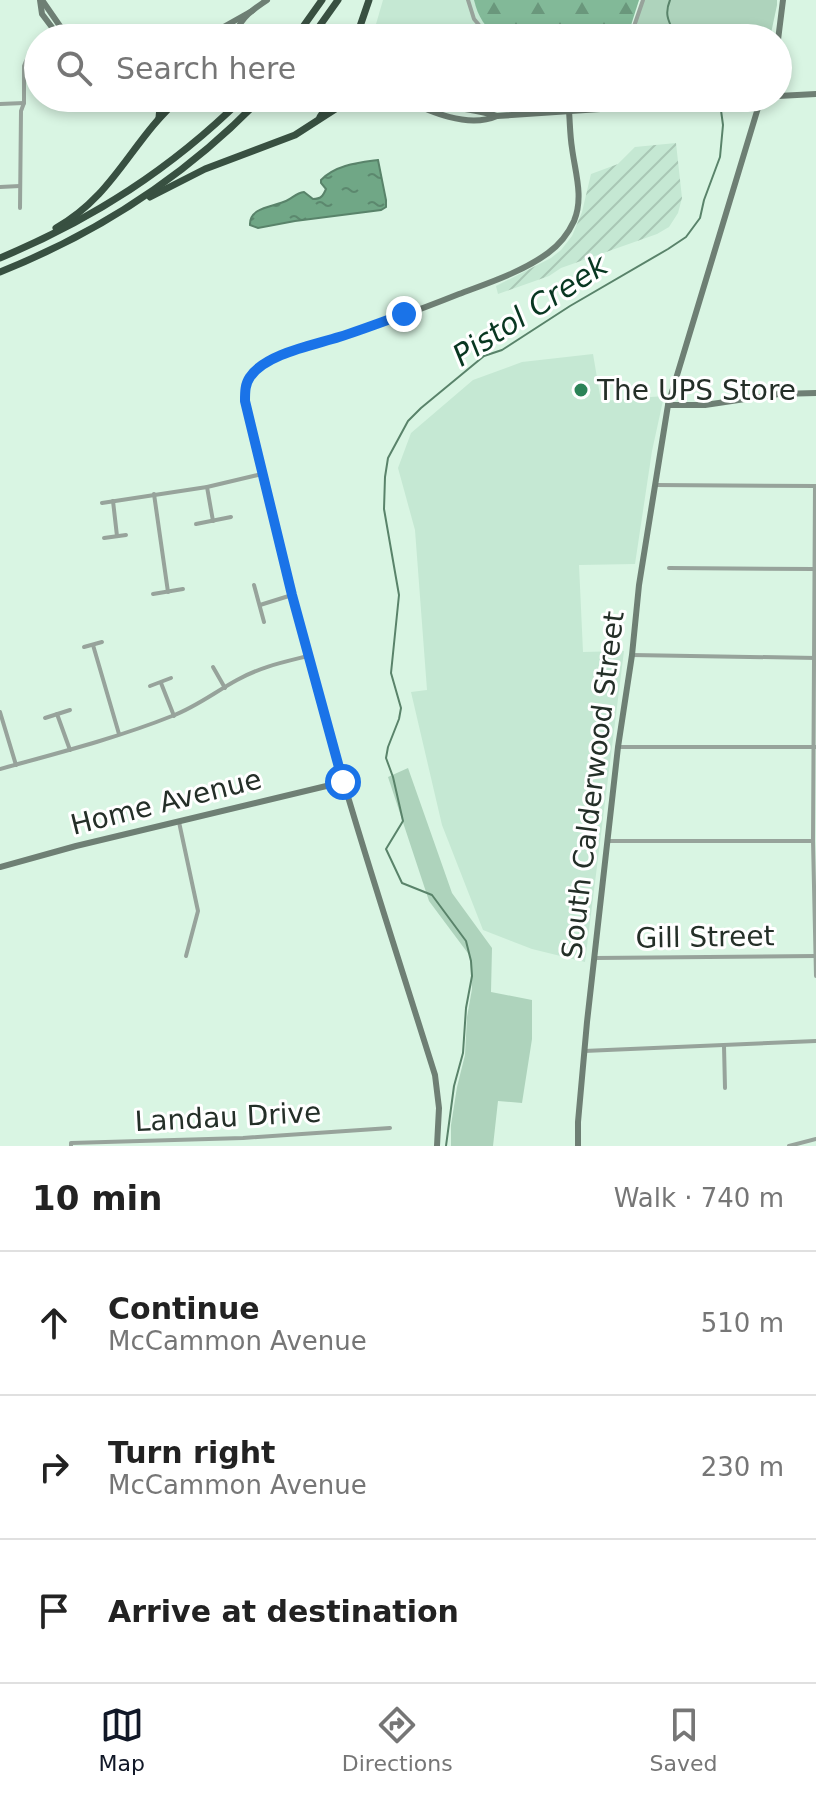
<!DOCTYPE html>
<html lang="en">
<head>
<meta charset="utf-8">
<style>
  :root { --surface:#fff; --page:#f2f2f2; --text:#222; --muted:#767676; --line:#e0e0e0; --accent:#111827 }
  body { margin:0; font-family:"DejaVu Sans",sans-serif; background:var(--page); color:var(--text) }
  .stop { position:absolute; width:24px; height:24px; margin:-18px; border:6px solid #1a73e8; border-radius:50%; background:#fff }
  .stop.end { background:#1a73e8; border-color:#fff; box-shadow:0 2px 8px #0008 }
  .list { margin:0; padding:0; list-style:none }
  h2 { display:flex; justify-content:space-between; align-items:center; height:104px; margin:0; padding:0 32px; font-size:34px }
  h2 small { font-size:26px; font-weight:400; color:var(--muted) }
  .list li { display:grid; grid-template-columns:52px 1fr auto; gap:24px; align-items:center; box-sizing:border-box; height:144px; padding:0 32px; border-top:2px solid var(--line) }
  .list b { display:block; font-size:30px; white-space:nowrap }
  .list p { margin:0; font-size:26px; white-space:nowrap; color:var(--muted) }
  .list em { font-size:26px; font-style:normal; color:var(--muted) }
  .icon { flex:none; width:44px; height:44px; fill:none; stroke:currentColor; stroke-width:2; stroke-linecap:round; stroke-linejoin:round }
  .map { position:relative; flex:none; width:816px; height:1146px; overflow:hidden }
  .search { position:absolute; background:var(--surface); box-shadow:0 4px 12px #0003; left:24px; right:24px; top:24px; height:88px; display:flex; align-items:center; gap:20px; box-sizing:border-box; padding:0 28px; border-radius:44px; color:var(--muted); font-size:30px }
  .sheet { height:536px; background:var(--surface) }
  nav { display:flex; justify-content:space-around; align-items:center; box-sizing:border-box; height:112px; border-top:2px solid var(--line); background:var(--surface); font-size:22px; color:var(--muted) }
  nav a { display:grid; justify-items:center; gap:4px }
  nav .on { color:var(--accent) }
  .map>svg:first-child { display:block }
  .built { fill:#c5e8d3 }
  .industrial { fill:url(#industrial-furrows) }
  .forest { fill:url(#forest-firs) }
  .park { fill:#aed3bc }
  .water { fill:url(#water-ripples); stroke:#59836a; stroke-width:2 }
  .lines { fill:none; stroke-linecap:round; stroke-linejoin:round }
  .stream { stroke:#59836a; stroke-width:2 }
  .street { stroke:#97a39b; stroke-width:4 }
  .secondary { stroke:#6e7f74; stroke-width:6 }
  .highway { stroke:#385041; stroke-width:7 }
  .route { stroke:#1a73e8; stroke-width:10 }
  .poi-dot { fill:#2b8357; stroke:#fff; stroke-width:3 }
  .labels { text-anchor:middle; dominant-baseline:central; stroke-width:6; stroke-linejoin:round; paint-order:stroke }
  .poi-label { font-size:28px; fill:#242f28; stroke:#fff; text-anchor:start }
  .street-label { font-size:28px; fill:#242f28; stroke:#fff }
  .water-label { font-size:30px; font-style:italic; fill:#083721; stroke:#fff }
</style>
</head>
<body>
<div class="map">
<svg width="816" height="1146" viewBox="0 0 816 1146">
  <defs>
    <pattern id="industrial-furrows" width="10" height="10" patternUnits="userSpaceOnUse" patternTransform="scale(2)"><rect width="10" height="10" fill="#c5e8d3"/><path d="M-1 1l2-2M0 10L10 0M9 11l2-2" fill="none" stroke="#a9c7b5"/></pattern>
    <pattern id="forest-firs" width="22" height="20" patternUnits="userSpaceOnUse" patternTransform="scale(2)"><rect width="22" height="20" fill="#82b998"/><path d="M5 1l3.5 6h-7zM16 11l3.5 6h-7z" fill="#6a977c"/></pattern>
    <pattern id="water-ripples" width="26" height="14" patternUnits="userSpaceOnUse" patternTransform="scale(2)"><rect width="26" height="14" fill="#70a786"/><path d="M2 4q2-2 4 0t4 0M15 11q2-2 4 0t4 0" fill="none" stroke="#5c886e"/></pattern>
  </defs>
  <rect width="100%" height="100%" fill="#d9f5e3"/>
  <g class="built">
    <path d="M383,0H639L624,38H372Z"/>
    <path d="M473,98H607L596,102L577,103L572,98L563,100L561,103L556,105L501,104Z"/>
    <path d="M593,354L601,401L664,396L652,451L635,564L579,565L583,652L624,651L585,962L532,949L483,930L442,825L411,692L427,690L415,530L398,468L411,433L473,380L522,362Z"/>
  </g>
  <path class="industrial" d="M676,143L682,198L678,213L669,227L657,234L561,268L549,276L498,294L496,286L551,258L561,250L572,236L582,212L591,174L618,164L635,147Z"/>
  <path class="forest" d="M474,0H639L627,38H500C485,28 478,17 474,0Z"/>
  <g class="park">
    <path d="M643,0H777V5L770,38H630Z"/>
    <path d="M408,768L452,893L492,948L491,992L532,1000V1039L522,1103L498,1101L493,1146H451V1125L457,1087L465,1055L467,1017L472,989L470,956L429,901L388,777Z"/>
  </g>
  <path class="water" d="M378,160L386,200V207L381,210L295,221L258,228L250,225C249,207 273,207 286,201C293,198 296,193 304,192L313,199C321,199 323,196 326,189L321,183V180C336,165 357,163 378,160Z"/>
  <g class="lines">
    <g class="stream">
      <path d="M670,0C665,12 667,20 674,31L692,34L696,38"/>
      <path d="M446,1146L454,1086L463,1053L466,1008L472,976L471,961L466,941L432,895L402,883L386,849L403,821L393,777L386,758L388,747L399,719L401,708L391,673L399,595L384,509L385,477L388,458L408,421L421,408L484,356L502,350L570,306L668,249L686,237L700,218L704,200L720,157L723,125L720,103"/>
    </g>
    <g class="street">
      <path d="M468,0L474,19L490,38"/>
      <path d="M630,38L643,0"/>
      <path d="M568,98L569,111"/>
      <path d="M0,104L24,103"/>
      <path d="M610,108L613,98"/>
      <path d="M0,187L20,186"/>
      <path d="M20,208L21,111L24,103V66L26,61L38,50"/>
      <path d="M655,485L816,486"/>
      <path d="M815,486L813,841L816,976"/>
      <path d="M207,487L213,521"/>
      <path d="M154,494L168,592"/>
      <path d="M113,501L117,536"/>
      <path d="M102,503L207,487L262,474"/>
      <path d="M196,524L231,517"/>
      <path d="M104,538L126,535"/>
      <path d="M669,568L814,569"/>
      <path d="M254,585L264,622"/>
      <path d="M153,594L183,589"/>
      <path d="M260,605L292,595"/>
      <path d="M93,645L119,734"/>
      <path d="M84,647L102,642"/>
      <path d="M632,655L816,658"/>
      <path d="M213,667L225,688"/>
      <path d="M161,683L174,716"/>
      <path d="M150,686L171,678"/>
      <path d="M0,712L16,765"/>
      <path d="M57,714L70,750"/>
      <path d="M45,718L70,710"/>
      <path d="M618,747H816"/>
      <path d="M0,769C58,753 117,738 172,716C196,707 215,692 237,680C260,667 284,662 308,656"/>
      <path d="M179,822L198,911L186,956"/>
      <path d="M608,841H813"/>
      <path d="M595,958L816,956"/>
      <path d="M724,1046L725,1088"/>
      <path d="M584,1051L816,1041"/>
      <path d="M71,1146V1143L243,1138L390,1128"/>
      <path d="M789,1146L816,1139"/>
    </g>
    <g class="secondary">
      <path d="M40,0L42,14L60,38"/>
      <path d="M42,0L62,29L72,38"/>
      <path d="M204,38L252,11"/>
      <path d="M236,38C237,19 253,10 267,0"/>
      <path d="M778,40L783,0"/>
      <path d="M778,96L816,94"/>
      <path d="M401,98C429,111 467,129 497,116L763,98"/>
      <path d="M423,98C447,109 473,108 497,116"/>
      <path d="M668,405H705L779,394L816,393"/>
      <path d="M0,867L76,846L343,782"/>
      <path d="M437,1146L439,1108L435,1075C391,935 345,796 308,655C285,571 266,486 245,401C245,387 247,377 258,368C280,351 312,345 338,337C378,325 419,310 459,294C488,283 522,272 548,253C559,245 568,234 574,221C584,197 575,172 572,148C570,136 570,124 569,111"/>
      <path d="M578,1146V1122L587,1022L618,747L632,655L639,585L668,405L761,98"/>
    </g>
    <g class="highway">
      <path d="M295,38L322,0"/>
      <path d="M311,38L338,0"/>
      <path d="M356,38L369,0"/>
      <path d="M158,98L160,106L159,118"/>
      <path d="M384,98L418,106"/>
      <path d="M320,117L326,108L329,98"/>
      <path d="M150,197L205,169L295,135L340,106L357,100L371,98"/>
      <path d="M56,228C115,195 132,139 180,98"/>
      <path d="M0,258C93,219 171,169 243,98"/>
      <path d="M0,272C100,232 186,176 261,98"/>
    </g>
  </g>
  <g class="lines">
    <path class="route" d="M343,782L292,595L245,401C245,392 245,384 250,377C265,354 314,345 339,337C361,330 382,322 404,314"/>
  </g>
  <circle class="poi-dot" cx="581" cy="390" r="8"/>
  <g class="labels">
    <g class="poi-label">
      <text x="597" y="390">The UPS Store</text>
    </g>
    <g class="street-label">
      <text transform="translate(593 785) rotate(-83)">South Calderwood Street</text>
      <text transform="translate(166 802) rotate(-14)">Home Avenue</text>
      <text transform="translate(705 937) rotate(-1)">Gill Street</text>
      <text transform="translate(228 1117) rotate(-3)">Landau Drive</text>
    </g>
    <g class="water-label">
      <text transform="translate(530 310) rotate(-33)">Pistol Creek</text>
    </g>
  </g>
</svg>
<div class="stop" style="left:343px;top:782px"></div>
<div class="stop end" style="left:404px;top:314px"></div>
<div class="search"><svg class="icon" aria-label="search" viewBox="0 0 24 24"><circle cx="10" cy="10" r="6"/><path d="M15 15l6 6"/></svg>Search here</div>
</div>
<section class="sheet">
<h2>10 min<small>Walk · 740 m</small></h2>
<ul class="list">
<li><svg class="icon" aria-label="ahead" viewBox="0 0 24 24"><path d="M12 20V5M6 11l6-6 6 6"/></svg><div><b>Continue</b><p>McCammon Avenue</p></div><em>510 m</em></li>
<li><svg class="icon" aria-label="right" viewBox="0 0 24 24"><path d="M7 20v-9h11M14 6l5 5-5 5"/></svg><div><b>Turn right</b><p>McCammon Avenue</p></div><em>230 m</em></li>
<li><svg class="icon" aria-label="arrive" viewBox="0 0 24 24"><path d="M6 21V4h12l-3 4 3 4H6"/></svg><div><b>Arrive at destination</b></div></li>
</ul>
</section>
<nav>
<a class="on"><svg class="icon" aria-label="map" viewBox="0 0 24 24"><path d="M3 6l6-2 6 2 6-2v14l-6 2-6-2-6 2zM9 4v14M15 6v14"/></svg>Map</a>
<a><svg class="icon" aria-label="directions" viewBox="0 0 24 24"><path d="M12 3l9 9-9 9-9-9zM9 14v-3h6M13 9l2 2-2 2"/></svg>Directions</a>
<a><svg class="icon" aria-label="saved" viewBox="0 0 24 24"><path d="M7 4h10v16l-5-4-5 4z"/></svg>Saved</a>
</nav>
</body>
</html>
